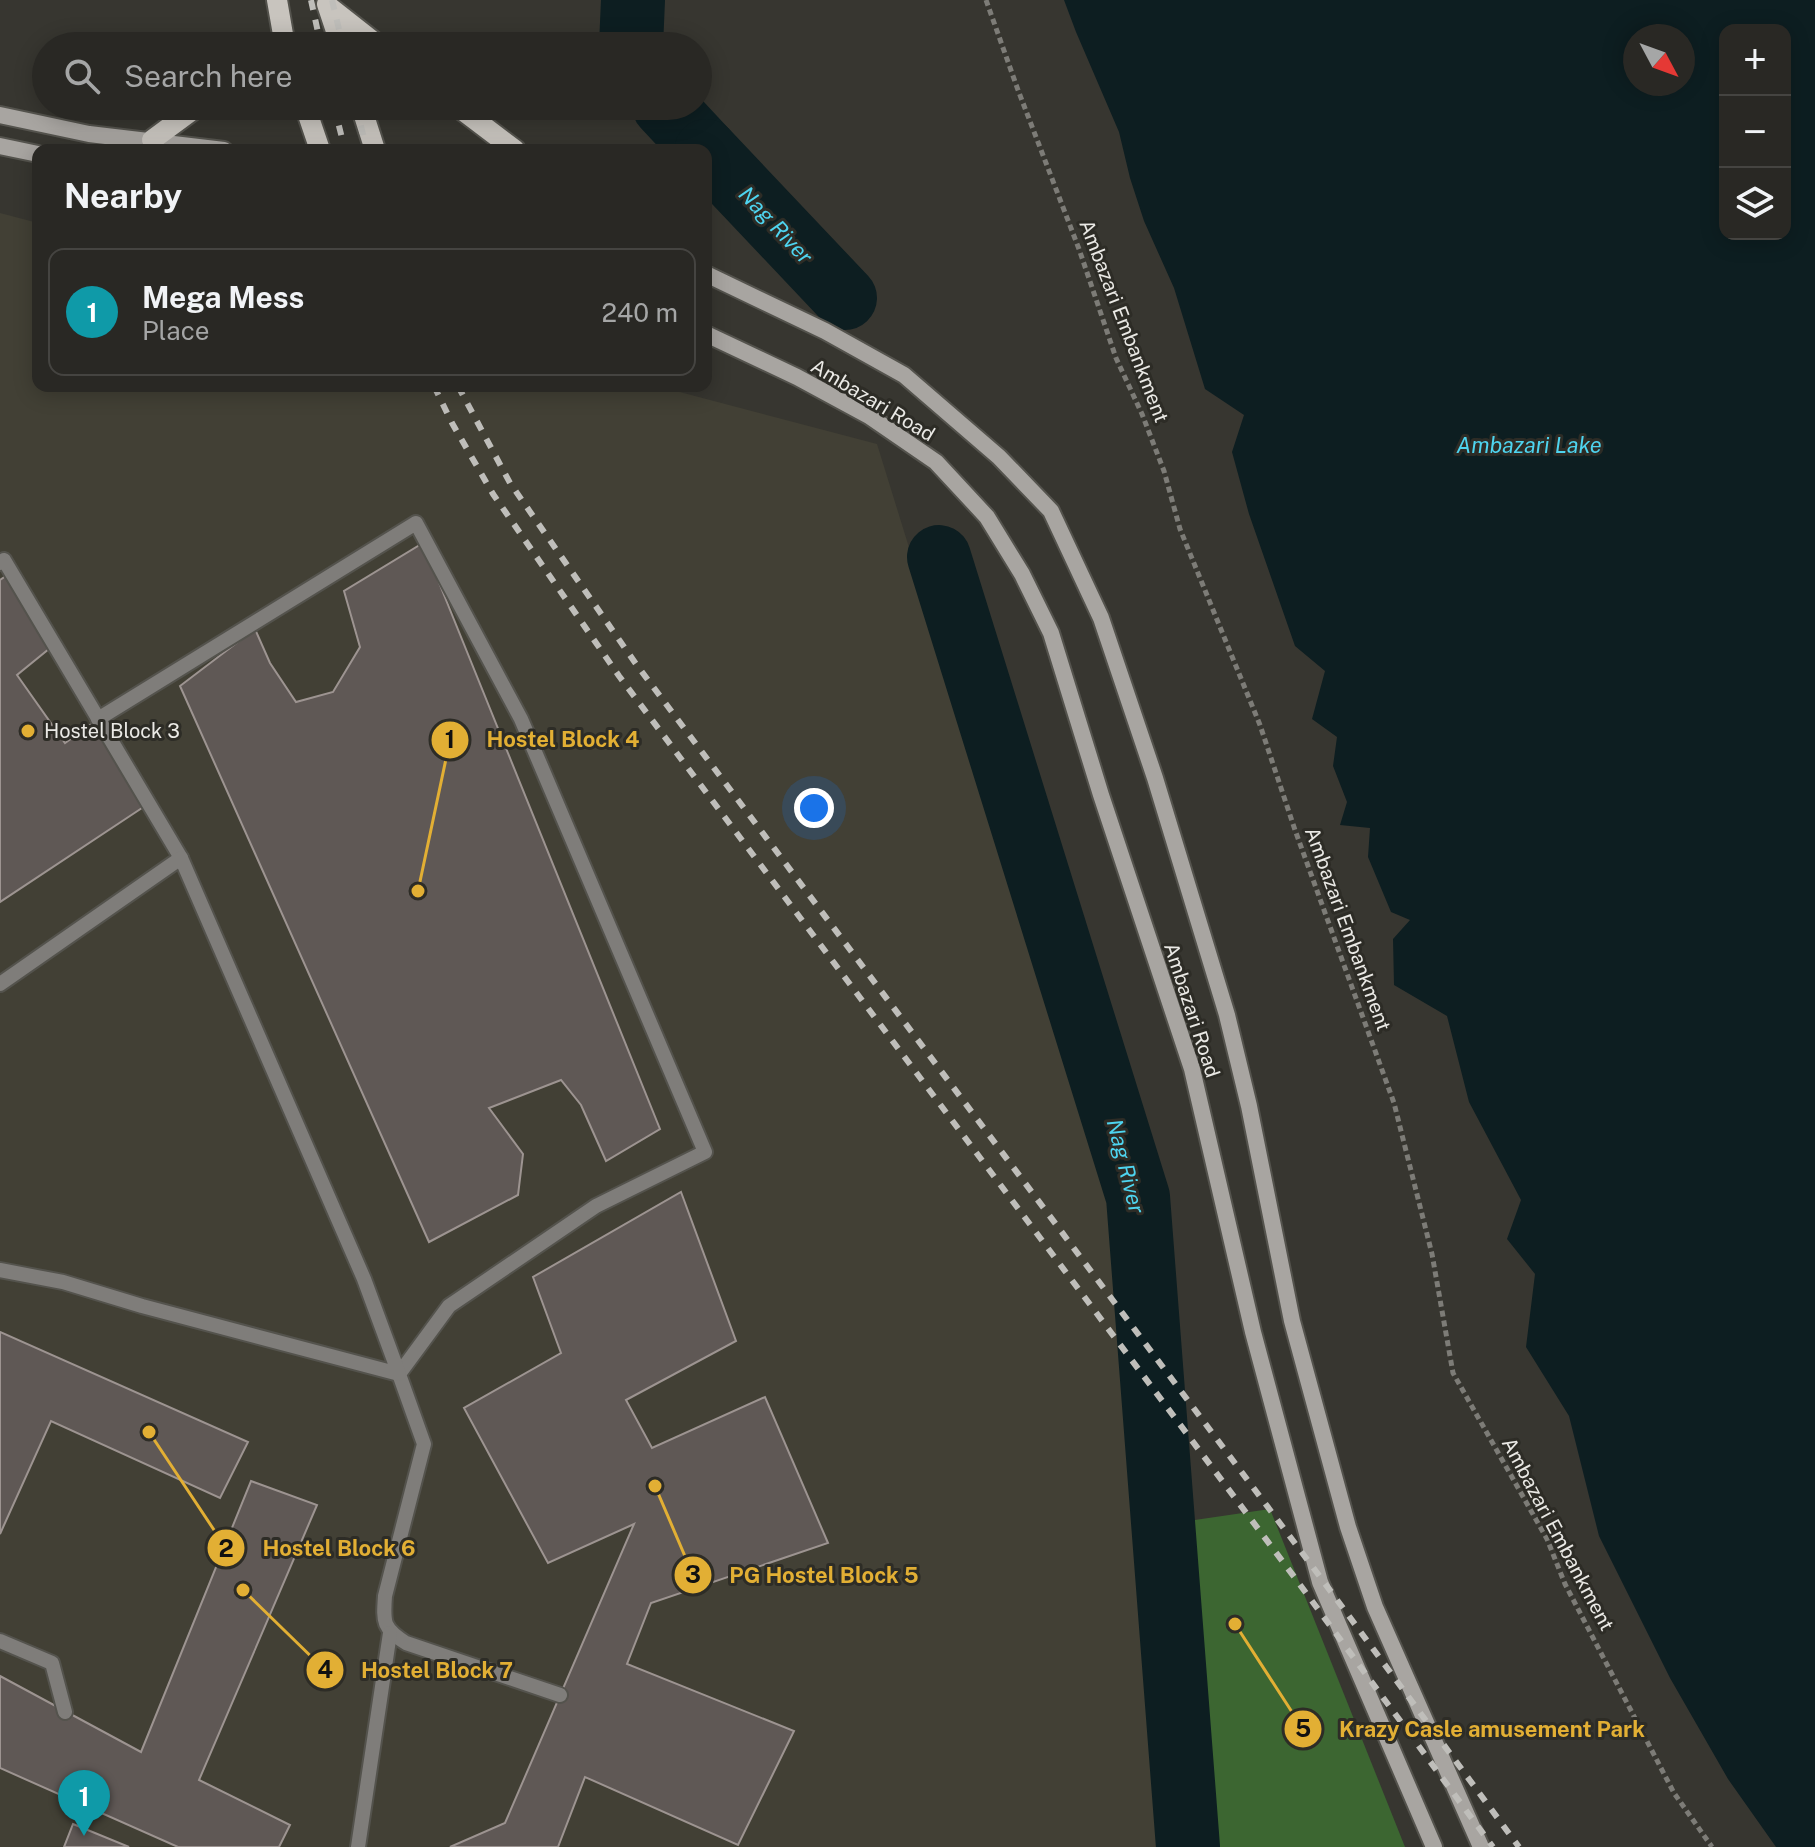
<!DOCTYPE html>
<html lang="en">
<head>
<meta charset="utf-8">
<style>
  :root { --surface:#292824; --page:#353431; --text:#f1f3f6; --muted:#a5a6a6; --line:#454441; --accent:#e2af34 }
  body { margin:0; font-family:"Public Sans",sans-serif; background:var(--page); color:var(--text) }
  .controls { position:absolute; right:24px; top:24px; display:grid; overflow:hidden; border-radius:16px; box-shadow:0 4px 20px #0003 }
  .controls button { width:72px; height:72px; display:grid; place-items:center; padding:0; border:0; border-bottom:2px solid var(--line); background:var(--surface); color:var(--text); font:40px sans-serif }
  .compass { position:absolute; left:1623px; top:24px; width:72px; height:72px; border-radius:50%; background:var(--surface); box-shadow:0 4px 20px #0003; rotate:131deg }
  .you { position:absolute; left:814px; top:808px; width:28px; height:28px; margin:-20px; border:6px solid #fff; border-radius:50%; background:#1a73e8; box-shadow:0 0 0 12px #1a73e833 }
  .badge { display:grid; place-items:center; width:52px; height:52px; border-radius:50%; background:var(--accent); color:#fff; font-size:26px; font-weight:700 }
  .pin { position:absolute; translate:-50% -66px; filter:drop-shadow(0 2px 4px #0008) }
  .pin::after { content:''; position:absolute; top:42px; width:28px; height:24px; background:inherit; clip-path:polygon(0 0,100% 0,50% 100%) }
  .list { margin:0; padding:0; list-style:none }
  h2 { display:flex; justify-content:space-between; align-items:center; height:104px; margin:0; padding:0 32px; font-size:34px }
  h2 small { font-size:26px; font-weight:400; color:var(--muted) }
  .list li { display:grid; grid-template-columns:52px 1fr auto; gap:24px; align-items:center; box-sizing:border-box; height:128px; margin:0 16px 16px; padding:0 16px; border:2px solid var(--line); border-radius:16px }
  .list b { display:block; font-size:30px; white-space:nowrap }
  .list p { margin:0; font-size:26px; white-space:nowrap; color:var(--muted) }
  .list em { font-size:26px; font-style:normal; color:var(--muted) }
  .icon { flex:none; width:44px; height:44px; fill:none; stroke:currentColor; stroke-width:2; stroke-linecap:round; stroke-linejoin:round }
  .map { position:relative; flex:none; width:1815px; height:1847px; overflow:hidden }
  .search { position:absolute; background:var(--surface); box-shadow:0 4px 20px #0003; left:32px; top:32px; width:680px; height:88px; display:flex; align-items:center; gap:20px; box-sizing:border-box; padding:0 28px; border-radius:44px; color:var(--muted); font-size:30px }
  .panel { position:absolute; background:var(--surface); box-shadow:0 4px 20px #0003; left:32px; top:144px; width:680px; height:248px; border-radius:16px }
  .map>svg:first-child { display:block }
  .built { fill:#424035 }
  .green { fill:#3c6631 }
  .water { fill:#0d1e21; fill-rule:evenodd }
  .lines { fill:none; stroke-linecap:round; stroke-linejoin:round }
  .river { stroke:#0d1e21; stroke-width:64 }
  .building { fill:#5f5855; stroke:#9d9491; stroke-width:2 }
  .service-casing { stroke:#54534d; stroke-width:18 }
  .secondary-casing { stroke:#54534d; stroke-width:20 }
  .primary-casing { stroke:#54534d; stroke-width:24 }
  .path { stroke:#7d7c77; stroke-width:5; stroke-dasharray:6 4; stroke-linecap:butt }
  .service { stroke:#7f7d7a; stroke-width:14 }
  .secondary { stroke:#a8a5a1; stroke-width:16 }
  .primary { stroke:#c8c4be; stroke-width:20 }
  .rail { stroke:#bfbeba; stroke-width:6; stroke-dasharray:10 10; stroke-linecap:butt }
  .poi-dot { fill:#e2af34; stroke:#2d2c26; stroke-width:3 }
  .labels { text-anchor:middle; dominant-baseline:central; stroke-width:6; stroke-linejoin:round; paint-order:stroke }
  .street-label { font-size:20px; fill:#eae9e5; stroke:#2d2c26 }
  .poi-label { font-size:20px; fill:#eae9e5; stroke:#2d2c26; text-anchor:start }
  .water-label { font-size:22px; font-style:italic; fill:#4ed4ef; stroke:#2d2c26 }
  .leader { fill:none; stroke:#e2af34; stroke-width:3 }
  .callout-dot { fill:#e2af34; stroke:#2d2c26; stroke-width:3 }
  .mark-label { font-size:24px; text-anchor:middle; font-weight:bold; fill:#111 }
  .callout-label { font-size:22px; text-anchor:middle; font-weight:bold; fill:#e2af34; stroke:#2d2c26; stroke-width:6; stroke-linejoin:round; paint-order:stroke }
</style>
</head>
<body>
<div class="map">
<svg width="1815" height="1847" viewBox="0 0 1815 1847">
  <rect width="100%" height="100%" fill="#373630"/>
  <path class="built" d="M0,213L38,223V386H657L877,444L1123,1239L1174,1847H0Z"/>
  <path class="green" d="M1270,1509L1405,1847H1174L1147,1527Z"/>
  <path class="water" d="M1064,0H1815V1847H1776L1728,1779L1670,1678L1599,1536L1569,1416L1526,1347L1535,1274L1507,1239L1521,1200L1469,1102L1447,1016L1394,985L1393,939L1410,920L1391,912L1368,857L1370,828L1340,825L1347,802L1333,766L1337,737L1312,719L1325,671L1295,646L1249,514L1232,452L1244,415L1205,389L1174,288L1144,221L1130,178L1119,132L1076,32ZM1725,30H1785V234H1725ZM1635,36H1683V84H1635Z"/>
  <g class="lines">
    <g class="river">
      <path d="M631,46L633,0"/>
      <path d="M664,106L705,150"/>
      <path d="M706,151L845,298"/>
      <path d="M939,557L1138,1197L1188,1847"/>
    </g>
  </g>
  <g class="building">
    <path d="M423,543L660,1129L606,1161L581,1105L561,1080L489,1108L523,1154L518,1195L429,1242L180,686L255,629L270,663L296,702L333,692L360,647L344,591Z"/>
    <path d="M12,572L55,644L17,675L65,743L98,719L148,804L0,902V580Z"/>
    <path d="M681,1192L736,1341L626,1400L652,1448L765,1397L828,1543L651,1603L627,1664L794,1731L738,1845L585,1777L558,1847H450L505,1823L634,1524L548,1563L464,1408L561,1353L533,1277Z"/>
    <path d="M0,1332L248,1442L220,1498L51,1421L0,1534Z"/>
    <path d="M251,1481L317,1505L199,1780L290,1825L279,1847H178L0,1768V1676L141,1752Z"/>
    <path d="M73,1824L129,1847H64Z"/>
  </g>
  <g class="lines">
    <defs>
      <g id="service">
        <path d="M0,563L4,560L181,858"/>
        <path d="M98,719L416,523L521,719L705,1152L596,1206L449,1306L399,1374L424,1444L385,1596C383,1623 383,1628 406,1643L560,1695"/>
        <path d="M0,984L181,858L364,1279L399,1374L142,1306L63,1282L0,1270"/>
        <path d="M0,1641L52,1663L65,1712"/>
        <path d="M358,1847L390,1633"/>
      </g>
      <g id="secondary">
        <path d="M0,115L89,134L224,150"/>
        <path d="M0,146L38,154"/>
        <path d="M706,274L825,331L904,375L999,457L1051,511L1101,618L1155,778L1227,1015L1249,1106L1292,1321L1348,1527L1375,1607L1481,1847"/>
        <path d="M706,334L797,377L869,416L936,462L987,517L1022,574L1051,633L1101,795L1192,1069L1253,1332L1320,1582L1434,1847"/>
      </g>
      <g id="primary">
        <path d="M277,0L285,46"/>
        <path d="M327,4L341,46"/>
        <path d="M328,6L379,46"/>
        <path d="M305,106L320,150"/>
        <path d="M361,106L375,150"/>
        <path d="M457,106L515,150"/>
        <path d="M152,140L198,106"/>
      </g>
    </defs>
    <use href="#service" class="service-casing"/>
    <use href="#secondary" class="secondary-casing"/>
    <use href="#primary" class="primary-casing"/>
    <path class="path" d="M986,0L1018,90L1079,249L1116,358L1142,414L1164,471L1180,529L1260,725L1295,830L1394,1103L1432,1254L1453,1373L1547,1539L1565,1584L1674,1793L1712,1847"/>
    <use href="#service" class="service"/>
    <use href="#secondary" class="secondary"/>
    <use href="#primary" class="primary"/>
    <g class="rail">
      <path d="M311,0L321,46"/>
      <path d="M332,0L343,46"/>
      <path d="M334,106L345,150"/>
      <path d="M356,106L367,150"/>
      <path d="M434,386L452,423L493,494L619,676L1298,1582L1493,1847"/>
      <path d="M458,386L510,483L636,664L1315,1570L1519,1847"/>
    </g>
  </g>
  <circle class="poi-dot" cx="28" cy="731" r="8"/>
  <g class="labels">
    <g class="street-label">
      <text transform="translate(1124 321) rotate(69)">Ambazari Embankment</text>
      <text transform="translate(873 400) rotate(31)">Ambazari Road</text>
      <text transform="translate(1348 929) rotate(70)">Ambazari Embankment</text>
      <text transform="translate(1192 1010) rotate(72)">Ambazari Road</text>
      <text transform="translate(1558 1534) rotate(62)">Ambazari Embankment</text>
    </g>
    <g class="poi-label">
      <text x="44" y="731">Hostel Block 3</text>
    </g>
    <g class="water-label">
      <text transform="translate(776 225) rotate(47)">Nag River</text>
      <text x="1529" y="445">Ambazari Lake</text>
      <text transform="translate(1126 1166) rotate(76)">Nag River</text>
    </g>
  </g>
  <path class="leader" d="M418 891L450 740M149 1432L226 1548M655 1486L693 1575M243 1590L325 1670M1235 1624L1303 1729"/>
  <g class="callout-dot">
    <circle cx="418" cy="891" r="8"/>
    <circle cx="149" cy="1432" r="8"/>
    <circle cx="655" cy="1486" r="8"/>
    <circle cx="243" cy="1590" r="8"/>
    <circle cx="1235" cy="1624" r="8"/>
    <circle cx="450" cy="740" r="20"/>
    <circle cx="226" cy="1548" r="20"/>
    <circle cx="693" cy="1575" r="20"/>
    <circle cx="325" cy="1670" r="20"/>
    <circle cx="1303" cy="1729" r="20"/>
  </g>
  <g class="mark-label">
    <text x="450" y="748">1</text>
    <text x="226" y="1557">2</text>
    <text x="693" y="1583">3</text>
    <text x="325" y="1678">4</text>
    <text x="1303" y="1737">5</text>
  </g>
  <g class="callout-label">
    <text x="563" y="747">Hostel Block 4</text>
    <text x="339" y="1556">Hostel Block 6</text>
    <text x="824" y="1583">PG Hostel Block 5</text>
    <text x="437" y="1678">Hostel Block 7</text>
    <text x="1492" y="1737">Krazy Casle amusement Park</text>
  </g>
</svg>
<div class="controls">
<button>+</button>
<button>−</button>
<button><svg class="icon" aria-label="layers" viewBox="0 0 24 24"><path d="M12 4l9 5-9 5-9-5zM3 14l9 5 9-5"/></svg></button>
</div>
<svg class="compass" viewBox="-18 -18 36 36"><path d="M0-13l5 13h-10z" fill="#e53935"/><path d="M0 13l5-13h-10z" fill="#a5a6a6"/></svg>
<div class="you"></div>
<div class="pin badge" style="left:84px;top:1836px;background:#0f9aa8">1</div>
<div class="search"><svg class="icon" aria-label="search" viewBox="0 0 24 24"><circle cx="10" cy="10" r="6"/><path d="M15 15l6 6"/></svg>Search here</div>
<section class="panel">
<h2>Nearby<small></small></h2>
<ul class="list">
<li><span class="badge" style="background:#0f9aa8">1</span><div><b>Mega Mess</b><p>Place</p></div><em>240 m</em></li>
</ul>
</section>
</div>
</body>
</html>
